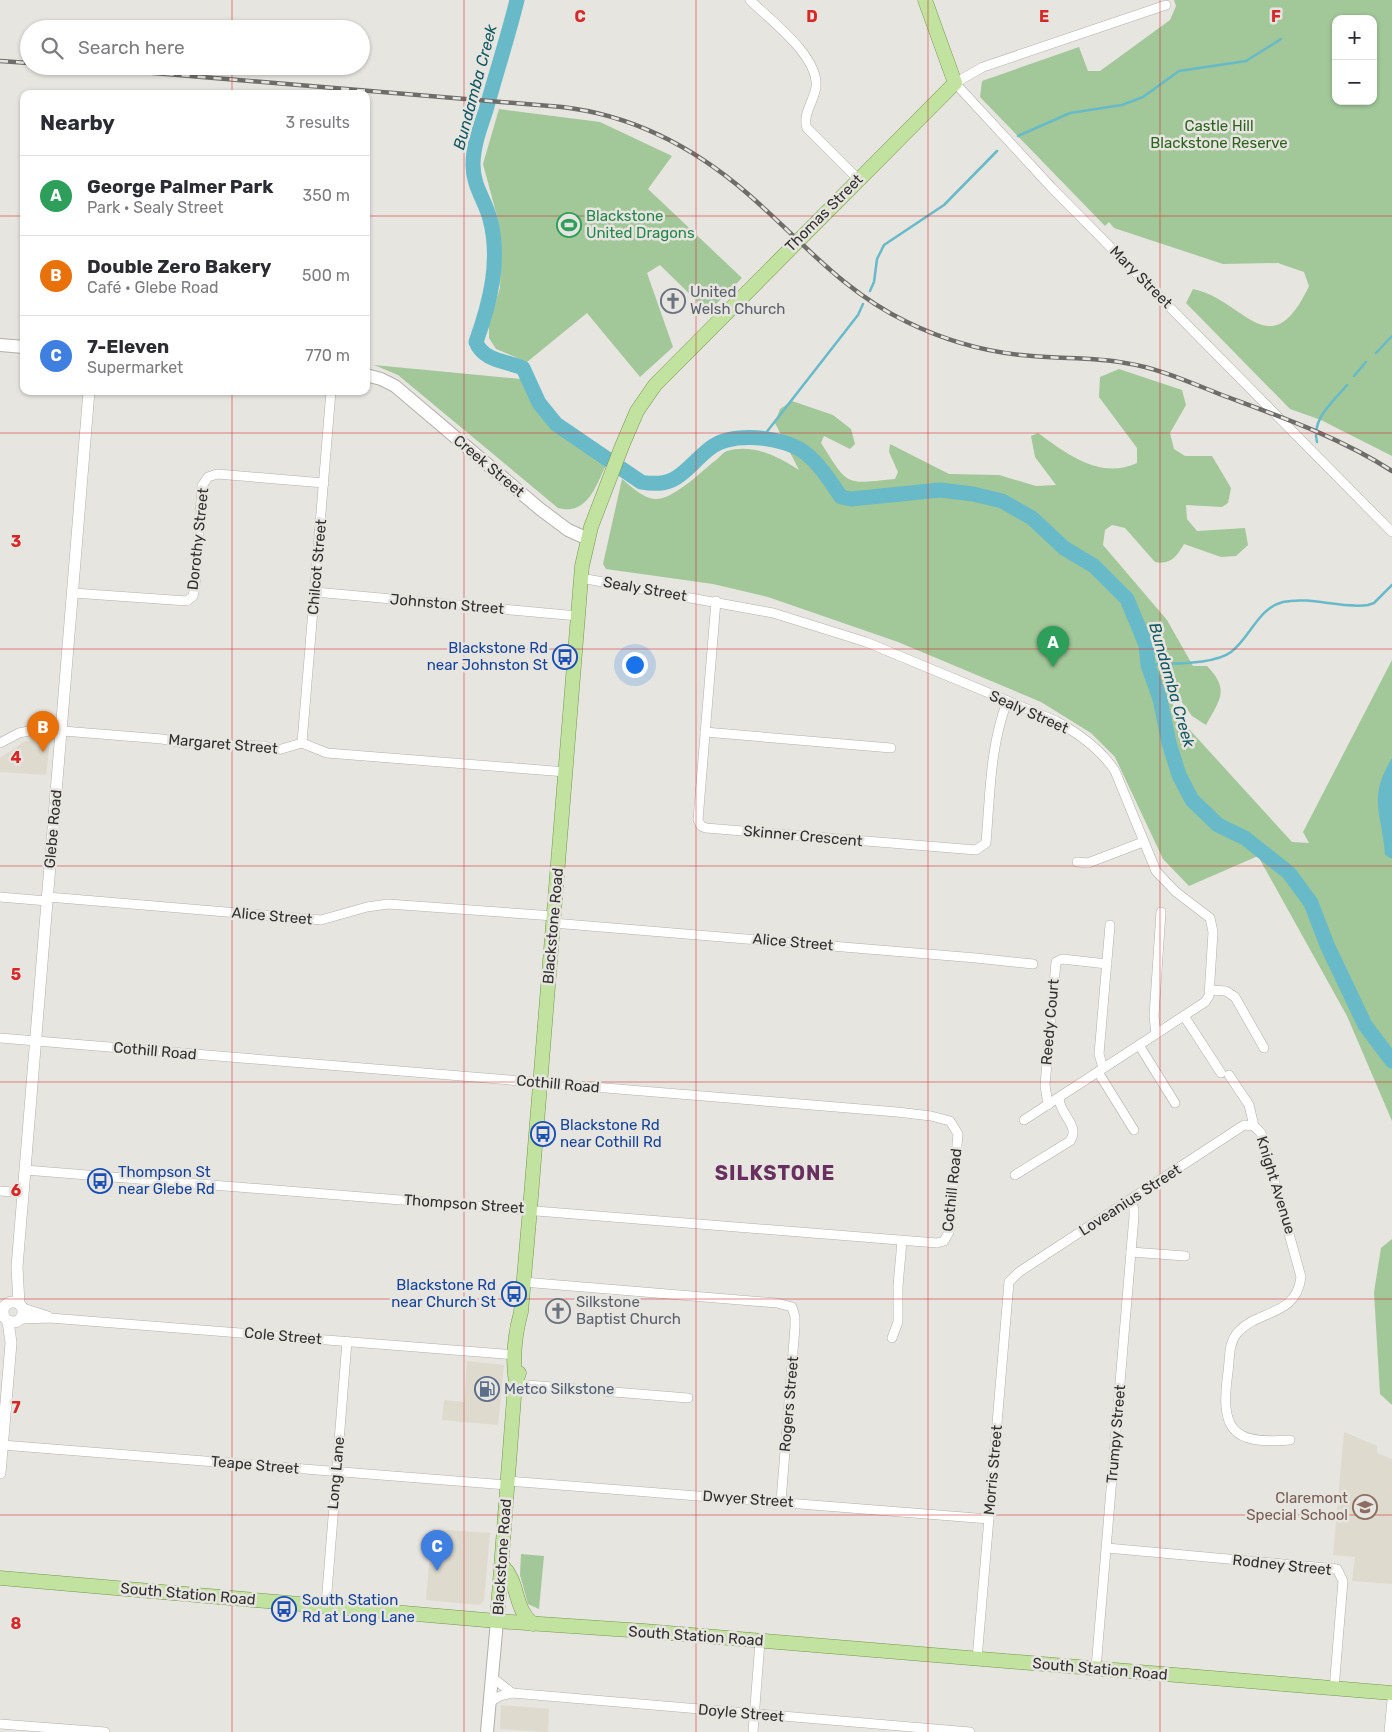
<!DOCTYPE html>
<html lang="en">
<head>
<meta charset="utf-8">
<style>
  :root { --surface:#fff; --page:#f2f2f3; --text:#2b2b33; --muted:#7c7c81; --line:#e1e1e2; --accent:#ab3d9b }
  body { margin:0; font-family:Rubik,sans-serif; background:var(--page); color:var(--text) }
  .controls { position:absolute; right:15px; top:15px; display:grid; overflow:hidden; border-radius:10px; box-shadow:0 1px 4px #0004 }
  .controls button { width:45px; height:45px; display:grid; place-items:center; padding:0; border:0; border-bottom:1px solid var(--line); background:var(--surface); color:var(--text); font:25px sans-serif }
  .you { position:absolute; left:634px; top:664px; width:18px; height:18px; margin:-12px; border:4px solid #fff; border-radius:50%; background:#1a73e8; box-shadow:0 0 0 8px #1a73e833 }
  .badge { display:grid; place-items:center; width:32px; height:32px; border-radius:50%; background:var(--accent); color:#fff; font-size:16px; font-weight:700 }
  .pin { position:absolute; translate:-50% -41px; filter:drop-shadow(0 1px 2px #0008) }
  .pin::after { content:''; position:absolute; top:26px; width:18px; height:15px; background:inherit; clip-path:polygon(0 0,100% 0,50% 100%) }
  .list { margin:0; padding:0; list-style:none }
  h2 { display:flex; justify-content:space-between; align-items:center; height:65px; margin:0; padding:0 20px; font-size:21px }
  h2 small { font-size:16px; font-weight:400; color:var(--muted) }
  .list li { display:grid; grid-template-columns:32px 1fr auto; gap:15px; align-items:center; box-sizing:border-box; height:80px; padding:0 20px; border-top:1px solid var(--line) }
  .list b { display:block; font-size:19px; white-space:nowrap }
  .list p { margin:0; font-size:16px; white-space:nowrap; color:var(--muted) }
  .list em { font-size:16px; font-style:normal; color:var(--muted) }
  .icon { flex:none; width:28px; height:28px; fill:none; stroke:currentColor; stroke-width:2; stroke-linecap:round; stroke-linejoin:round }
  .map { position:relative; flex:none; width:1392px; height:1732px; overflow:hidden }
  .search { position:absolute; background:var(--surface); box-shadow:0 1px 4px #0004; left:20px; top:20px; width:350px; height:55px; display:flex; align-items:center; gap:12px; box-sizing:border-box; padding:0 18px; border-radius:28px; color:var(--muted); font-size:19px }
  .panel { position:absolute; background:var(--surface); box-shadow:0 1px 4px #0004; left:20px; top:90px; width:350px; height:305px; border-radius:10px }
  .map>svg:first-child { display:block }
  .built { fill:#dfdace }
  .green { fill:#a2c799; fill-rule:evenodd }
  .water { fill:#68bac9 }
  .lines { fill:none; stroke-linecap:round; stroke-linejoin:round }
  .stream { stroke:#68bac9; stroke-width:2.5 }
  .river { stroke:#68bac9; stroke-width:15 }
  .minor-casing { stroke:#b2b0ab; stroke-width:10 }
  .tertiary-casing { stroke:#b2b0ab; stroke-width:12 }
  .secondary-casing { stroke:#b2b0ab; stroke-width:14 }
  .primary-casing { stroke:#75974e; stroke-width:15 }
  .minor { stroke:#fff; stroke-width:9 }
  .tertiary { stroke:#fff; stroke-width:11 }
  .secondary { stroke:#fff; stroke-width:12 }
  .primary { stroke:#c2e2a0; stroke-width:14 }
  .rail-casing { stroke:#6e6d6a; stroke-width:4.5 }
  .rail { stroke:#e7e5e0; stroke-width:2.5; stroke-dasharray:8; stroke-linecap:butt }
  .grid { fill:none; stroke:#d62828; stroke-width:1; stroke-opacity:0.55 }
  .labels { text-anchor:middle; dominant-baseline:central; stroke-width:5; stroke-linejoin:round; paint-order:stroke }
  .park-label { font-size:15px; fill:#2e6220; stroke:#e7e5e0 }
  .street-label { font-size:15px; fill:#31302e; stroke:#e7e5e0 }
  .leisure-label { font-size:15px; fill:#27864d; stroke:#e7e5e0; text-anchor:start }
  .worship-label { font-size:15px; fill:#5b616d; stroke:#e7e5e0; text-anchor:start }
  .transit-label { font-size:15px; fill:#164399; stroke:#e7e5e0; text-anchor:start }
  .service-label { font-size:15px; fill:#4e5e75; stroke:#e7e5e0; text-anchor:start }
  .education-label { font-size:15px; fill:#785e54; stroke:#e7e5e0; text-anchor:end }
  .water-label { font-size:16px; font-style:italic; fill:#105762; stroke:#e7e5e0 }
  .district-label { font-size:20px; font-weight:bold; letter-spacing:1px; fill:#67305e; stroke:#e7e5e0 }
  .grid-label { font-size:16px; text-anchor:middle; font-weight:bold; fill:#d62828; stroke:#e7e5e0; stroke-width:5; stroke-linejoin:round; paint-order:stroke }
</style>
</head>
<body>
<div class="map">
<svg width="1392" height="1732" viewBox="0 0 1392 1732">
  <rect width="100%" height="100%" fill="#e7e5e0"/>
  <g class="built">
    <path d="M25,741L50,742L46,775L0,772V758Z"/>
    <path d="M467,1361L504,1365L498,1425L442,1420L444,1400L464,1402Z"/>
    <path d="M1344,1432L1377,1446V1453L1392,1459V1584L1352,1581L1355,1557L1333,1555Z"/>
    <path d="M432,1529L490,1533L484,1601L479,1605L426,1600Z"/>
    <path d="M501,1705L549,1709L548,1732L500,1729Z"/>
  </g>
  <g class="green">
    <path d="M1174,0H1392V456L1321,420L1290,409L1186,303L1193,289C1244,299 1270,369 1309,286L1304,272L1278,263L1223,264L1114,228L1109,222L1105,226L980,97L982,81L1079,47L1088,71H1100L1170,20L1176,6ZM1336,19H1373V101H1336Z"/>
    <path d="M499,109L600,122L672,156L648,189L742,278L708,312L660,265L647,273L673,347L640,377L587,313L527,362L496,349L489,338V323L500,288L501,249L497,216L483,164Z"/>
    <path d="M374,365L521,379L534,406L554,430L606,465C596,486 587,516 558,508L398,375Z"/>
    <path d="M1119,369L1182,390L1186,405L1170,433L1174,449L1185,456H1212L1231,488L1228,503L1222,507L1186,505L1187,519L1197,531L1245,528L1248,545L1236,556L1221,557L1184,544C1177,556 1171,565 1155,562L1125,528L1112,525L1105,530L1103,545L1167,620L1193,666H1207C1230,690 1220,699 1206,725L1192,716L1170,686L1168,693L1178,717L1292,842L1309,843L1303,832L1392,660V1121L1347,1016L1258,856L1189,886L1163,859L1115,757L1091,733L1041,702L898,642L768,597L713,584L606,569L603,564L622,479C631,486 642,498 655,499C672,500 699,474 712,463C717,460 722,453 727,451C754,443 778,457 799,470L775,423L780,409L792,401L833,415L851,429L855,444L850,449L824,436L821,443C849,487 844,484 895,479L898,472L889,452L890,444L949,474L999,475L1036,486L1056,485L1035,457L1031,436L1038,433C1067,454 1100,480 1137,463V448L1099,397L1100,377Z"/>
    <path d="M1392,1239V1405L1380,1394L1374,1292L1381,1248Z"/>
    <path d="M521,1554L544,1556L539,1609L528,1604L520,1575Z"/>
  </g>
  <path class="water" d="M1392,758V859L1385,855C1382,811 1367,800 1392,758Z"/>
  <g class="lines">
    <g class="stream">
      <path d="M1018,136L1070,113L1122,105L1143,97L1179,71L1246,61L1281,39"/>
      <path d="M870,291L874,282L877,259L884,245L944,205L997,151"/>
      <path d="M1376,353L1392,336"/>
      <path d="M1354,376L1366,362"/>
      <path d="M762,438L858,315L863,304"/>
      <path d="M1317,442C1311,419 1333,402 1347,385"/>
      <path d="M1148,665C1169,663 1214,665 1231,652C1250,638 1258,608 1283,602C1311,596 1340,609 1368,605L1374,603L1392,585"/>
    </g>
    <path class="river" d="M517,0C508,37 496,73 486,110C480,128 473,146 473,165C473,186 485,200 490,219C501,261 490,303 476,342C483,361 507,361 523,368L539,403L556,424L641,482C678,489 684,469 709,449C731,431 782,436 804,452C819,463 831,482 841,497L851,499L940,490L973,494L1002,501L1032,518L1064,548L1094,566L1127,599L1146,645L1148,665L1160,699L1169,743L1179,775L1192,800L1218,825L1245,838L1289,873L1311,903L1327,945L1365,1025L1392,1061"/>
    <defs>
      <g id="minor">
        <path d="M750,0C770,20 819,56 816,87C814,101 802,115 807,128L858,179"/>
        <path d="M1166,5L983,67L955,83L1052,188L1392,532"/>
        <path d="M581,578L773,613L866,642L1056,721C1078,733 1101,750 1115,771L1156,871L1176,892L1210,918L1213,932L1209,996L1205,1002L1024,1120"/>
        <path d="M315,592L578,616"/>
        <path d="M73,593L187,601L193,596L195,587L202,486L208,477L217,474L324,483"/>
        <path d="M716,601L698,820L701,826L706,828L976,850L986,843C990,795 990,746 1007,702"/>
        <path d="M705,732L891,748"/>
        <path d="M0,743L19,733L38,729L162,739L189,744L264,746L278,750L302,743L327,753L566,772"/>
        <path d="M302,743L331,391"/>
        <path d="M1077,862L1088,863L1143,842"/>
        <path d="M0,897L47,901"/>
        <path d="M48,897L321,920L367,907L388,904L554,916"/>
        <path d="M553,923L976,958L1033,964"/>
        <path d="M1210,990L1226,991L1235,997L1264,1048"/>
        <path d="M1184,1016L1221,1073"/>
        <path d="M1156,1034L1154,1016L1161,912"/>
        <path d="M0,1038L897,1112L931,1116L950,1121L958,1134L949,1232L944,1241L937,1243L25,1170"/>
        <path d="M1139,1045L1175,1103"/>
        <path d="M1103,1068L1099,1054L1110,925"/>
        <path d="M1098,1072L1134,1130"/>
        <path d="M1229,1075L1249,1105L1254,1126L1261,1133L1301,1277C1296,1317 1259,1309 1238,1332C1228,1343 1230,1358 1228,1372C1220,1429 1231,1445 1290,1440"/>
        <path d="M1048,1105L1045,1085L1056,962L1062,959L1107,964"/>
        <path d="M1015,1175L1070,1141C1081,1126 1059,1114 1059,1098"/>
        <path d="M0,1191L23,1193"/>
        <path d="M1131,1252L1185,1256"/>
        <path d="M523,1282L777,1303L792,1307L795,1317V1327L781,1501"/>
        <path d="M0,1307H5"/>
        <path d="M23,1308L48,1316"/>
        <path d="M0,1315L3,1316"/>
        <path d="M21,1319L50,1318L516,1355"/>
        <path d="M892,1338L898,1322V1286L902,1241"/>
        <path d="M515,1384L688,1398"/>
        <path d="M2,1445L507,1485"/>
        <path d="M507,1481L989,1519"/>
        <path d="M1107,1548L1337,1569L1343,1581L1334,1689"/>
        <path d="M326,1605L347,1341"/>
        <path d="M977,1659L1009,1282L1019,1272L1244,1125L1254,1126"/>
        <path d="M1096,1668L1134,1216V1209L1130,1200"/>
        <path d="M493,1678L512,1693"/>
        <path d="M490,1702L500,1696L512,1693L970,1732"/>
        <path d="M0,1724L105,1732"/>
        <path d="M753,1732L760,1641"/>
        <path d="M1389,1732L1392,1700"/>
      </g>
      <g id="tertiary">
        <circle cx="13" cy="1312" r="10"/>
        <path d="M19,1304L17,1267L89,391"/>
        <path d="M0,1473L11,1343L8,1321"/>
      </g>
      <g id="secondary">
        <path d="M0,345L24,347"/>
        <path d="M366,375L381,379L395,386L540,509L568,530L588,539"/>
        <path d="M487,1732L497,1621"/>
      </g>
      <g id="primary">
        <path d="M516,1382C512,1361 515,1333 521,1312L530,1209L582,566L591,527L622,446L637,411L655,385L955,83L925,0"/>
        <path d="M502,1565C520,1583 513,1608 533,1624"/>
        <path d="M0,1578L497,1621L644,1631L1392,1693"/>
        <path d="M497,1621L515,1384L519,1373"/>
      </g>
    </defs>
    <use href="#minor" class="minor-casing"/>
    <use href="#tertiary" class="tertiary-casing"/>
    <use href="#secondary" class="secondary-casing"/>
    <use href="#primary" class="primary-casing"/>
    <use href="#minor" class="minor"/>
    <use href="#tertiary" class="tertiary"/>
    <use href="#secondary" class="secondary"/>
    <use href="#primary" class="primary"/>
    <defs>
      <g id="rail">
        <path d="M0,61L29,63"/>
        <path d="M70,66L562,107C632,115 695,148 748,194C802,241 841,290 907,322C946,341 989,353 1032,356C1063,359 1095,357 1125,363C1159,368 1191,383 1222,395C1281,417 1339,437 1392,471"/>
      </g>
    </defs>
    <use href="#rail" class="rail-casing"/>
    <use href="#rail" class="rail"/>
  </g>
  <path class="grid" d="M232,0V29M464,0V1732M696,0V1732M928,0V1732M1160,0V1732M232,66V94M0,216H24M366,216H1392M232,391V1732M0,433H1392M0,649H1392M0,866H1392M0,1082H1392M0,1299H1392M0,1515H1392"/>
  <defs>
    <symbol id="stadium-ring" viewBox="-11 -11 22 22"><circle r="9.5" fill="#e7e5e0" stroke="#2e9e5b" stroke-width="1.5"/><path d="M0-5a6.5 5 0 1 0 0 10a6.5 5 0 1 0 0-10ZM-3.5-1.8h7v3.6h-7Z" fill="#2e9e5b"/></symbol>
    <symbol id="church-ring" viewBox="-11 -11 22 22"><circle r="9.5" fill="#e7e5e0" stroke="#6b7280" stroke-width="1.5"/><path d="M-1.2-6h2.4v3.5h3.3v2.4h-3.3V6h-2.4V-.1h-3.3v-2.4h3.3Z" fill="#6b7280"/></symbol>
    <symbol id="bus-ring" viewBox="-11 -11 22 22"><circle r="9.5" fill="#e7e5e0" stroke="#1a4fb4" stroke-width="1.5"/><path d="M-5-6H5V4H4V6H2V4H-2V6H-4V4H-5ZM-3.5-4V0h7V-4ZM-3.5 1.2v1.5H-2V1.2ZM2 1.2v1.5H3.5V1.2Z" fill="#1a4fb4"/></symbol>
    <symbol id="fuel-ring" viewBox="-11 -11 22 22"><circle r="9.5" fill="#e7e5e0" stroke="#5c6f8a" stroke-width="1.5"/><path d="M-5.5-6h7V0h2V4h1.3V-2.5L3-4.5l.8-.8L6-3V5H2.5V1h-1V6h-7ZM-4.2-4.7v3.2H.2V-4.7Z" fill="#5c6f8a"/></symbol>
    <symbol id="school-ring" viewBox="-11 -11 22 22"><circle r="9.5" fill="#e7e5e0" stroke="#8d6e63" stroke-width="1.5"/><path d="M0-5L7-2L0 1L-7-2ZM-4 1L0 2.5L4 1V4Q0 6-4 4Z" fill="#8d6e63"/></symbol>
  </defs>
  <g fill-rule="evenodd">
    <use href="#stadium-ring" x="555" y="211" width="28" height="28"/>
    <use href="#church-ring" x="659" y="287" width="28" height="28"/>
    <use href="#bus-ring" x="551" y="643" width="28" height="28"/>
    <use href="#bus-ring" x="529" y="1120" width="28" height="28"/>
    <use href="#bus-ring" x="86" y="1167" width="28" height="28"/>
    <use href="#bus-ring" x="500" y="1280" width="28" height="28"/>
    <use href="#church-ring" x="544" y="1297" width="28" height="28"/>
    <use href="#fuel-ring" x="473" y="1375" width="28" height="28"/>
    <use href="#school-ring" x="1351" y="1493" width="28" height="28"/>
    <use href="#bus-ring" x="270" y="1595" width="28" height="28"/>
  </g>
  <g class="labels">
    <g class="park-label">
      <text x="1219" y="126">Castle Hill<tspan x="1219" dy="17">Blackstone Reserve</tspan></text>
    </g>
    <g class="street-label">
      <text transform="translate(824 213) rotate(-45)">Thomas Street</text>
      <text transform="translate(1141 277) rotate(45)">Mary Street</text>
      <text transform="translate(489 466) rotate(40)">Creek Street</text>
      <text transform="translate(198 539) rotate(-84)">Dorothy Street</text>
      <text transform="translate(317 567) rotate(-85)">Chilcot Street</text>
      <text transform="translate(645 589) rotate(10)">Sealy Street</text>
      <text transform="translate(447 604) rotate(5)">Johnston Street</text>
      <text transform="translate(1029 712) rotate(24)">Sealy Street</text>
      <text transform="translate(223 744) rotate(5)">Margaret Street</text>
      <text transform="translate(53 829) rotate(-85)">Glebe Road</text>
      <text transform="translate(803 836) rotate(5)">Skinner Crescent</text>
      <text transform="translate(272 916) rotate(5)">Alice Street</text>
      <text transform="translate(553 926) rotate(-85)">Blackstone Road</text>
      <text transform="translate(793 942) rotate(5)">Alice Street</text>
      <text transform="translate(1050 1022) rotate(-85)">Reedy Court</text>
      <text transform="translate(155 1051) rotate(5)">Cothill Road</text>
      <text transform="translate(558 1084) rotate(5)">Cothill Road</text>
      <text transform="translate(1276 1185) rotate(73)">Knight Avenue</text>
      <text transform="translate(952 1190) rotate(-84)">Cothill Road</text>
      <text transform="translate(1130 1200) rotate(-33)">Loveanius Street</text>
      <text transform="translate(464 1204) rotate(4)">Thompson Street</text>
      <text transform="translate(283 1336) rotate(5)">Cole Street</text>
      <text transform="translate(789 1404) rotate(-85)">Rogers Street</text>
      <text transform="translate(1116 1434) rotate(-85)">Trumpy Street</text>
      <text transform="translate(255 1465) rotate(5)">Teape Street</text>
      <text transform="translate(993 1470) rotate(-85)">Morris Street</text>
      <text transform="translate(336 1473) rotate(-85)">Long Lane</text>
      <text transform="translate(748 1499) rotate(4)">Dwyer Street</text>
      <text transform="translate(502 1557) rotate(-86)">Blackstone Road</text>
      <text transform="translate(1282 1565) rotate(6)">Rodney Street</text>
      <text transform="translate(188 1594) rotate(5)">South Station Road</text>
      <text transform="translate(696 1636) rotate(4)">South Station Road</text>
      <text transform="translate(1100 1669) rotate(5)">South Station Road</text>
      <text transform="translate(741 1713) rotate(5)">Doyle Street</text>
    </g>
    <g class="leisure-label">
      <text x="586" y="216">Blackstone<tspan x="586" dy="17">United Dragons</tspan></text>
    </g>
    <g class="worship-label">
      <text x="690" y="292">United<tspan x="690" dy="17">Welsh Church</tspan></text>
      <text x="576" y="1302">Silkstone<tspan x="576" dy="17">Baptist Church</tspan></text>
    </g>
    <g class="transit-label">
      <text x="548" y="648" text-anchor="end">Blackstone Rd<tspan x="548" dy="17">near Johnston St</tspan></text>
      <text x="560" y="1125">Blackstone Rd<tspan x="560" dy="17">near Cothill Rd</tspan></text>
      <text x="118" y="1172">Thompson St<tspan x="118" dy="17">near Glebe Rd</tspan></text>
      <text x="496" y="1285" text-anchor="end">Blackstone Rd<tspan x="496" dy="17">near Church St</tspan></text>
      <text x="302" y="1600">South Station<tspan x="302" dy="17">Rd at Long Lane</tspan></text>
    </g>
    <g class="service-label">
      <text x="504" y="1389">Metco Silkstone</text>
    </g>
    <g class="education-label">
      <text x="1348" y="1498">Claremont<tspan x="1348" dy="17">Special School</tspan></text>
    </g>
    <g class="water-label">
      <text transform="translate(475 87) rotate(-75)">Bundamba Creek</text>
      <text transform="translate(1172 685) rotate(74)">Bundamba Creek</text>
    </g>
    <g class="district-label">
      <text x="775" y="1173">SILKSTONE</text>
    </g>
  </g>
  <g class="grid-label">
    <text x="580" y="22">C</text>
    <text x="812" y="22">D</text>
    <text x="1044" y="22">E</text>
    <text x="1276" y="22">F</text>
    <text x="16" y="547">3</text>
    <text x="16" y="763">4</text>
    <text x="16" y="980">5</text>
    <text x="16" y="1196">6</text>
    <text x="16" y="1413">7</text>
    <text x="16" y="1629">8</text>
  </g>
</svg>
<div class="controls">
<button>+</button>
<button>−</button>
</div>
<div class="you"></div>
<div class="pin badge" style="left:1053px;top:667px;background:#2e9e5b">A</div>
<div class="pin badge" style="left:43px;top:752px;background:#e8710a">B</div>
<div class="pin badge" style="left:437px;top:1571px;background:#3f7fe0">C</div>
<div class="search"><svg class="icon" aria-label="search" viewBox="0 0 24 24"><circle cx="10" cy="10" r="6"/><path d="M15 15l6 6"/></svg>Search here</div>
<section class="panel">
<h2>Nearby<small>3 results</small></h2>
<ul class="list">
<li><span class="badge" style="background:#2e9e5b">A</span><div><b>George Palmer Park</b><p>Park · Sealy Street</p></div><em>350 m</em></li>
<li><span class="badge" style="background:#e8710a">B</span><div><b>Double Zero Bakery</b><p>Café · Glebe Road</p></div><em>500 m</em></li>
<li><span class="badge" style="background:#3f7fe0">C</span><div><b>7-Eleven</b><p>Supermarket</p></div><em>770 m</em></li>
</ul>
</section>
</div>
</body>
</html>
